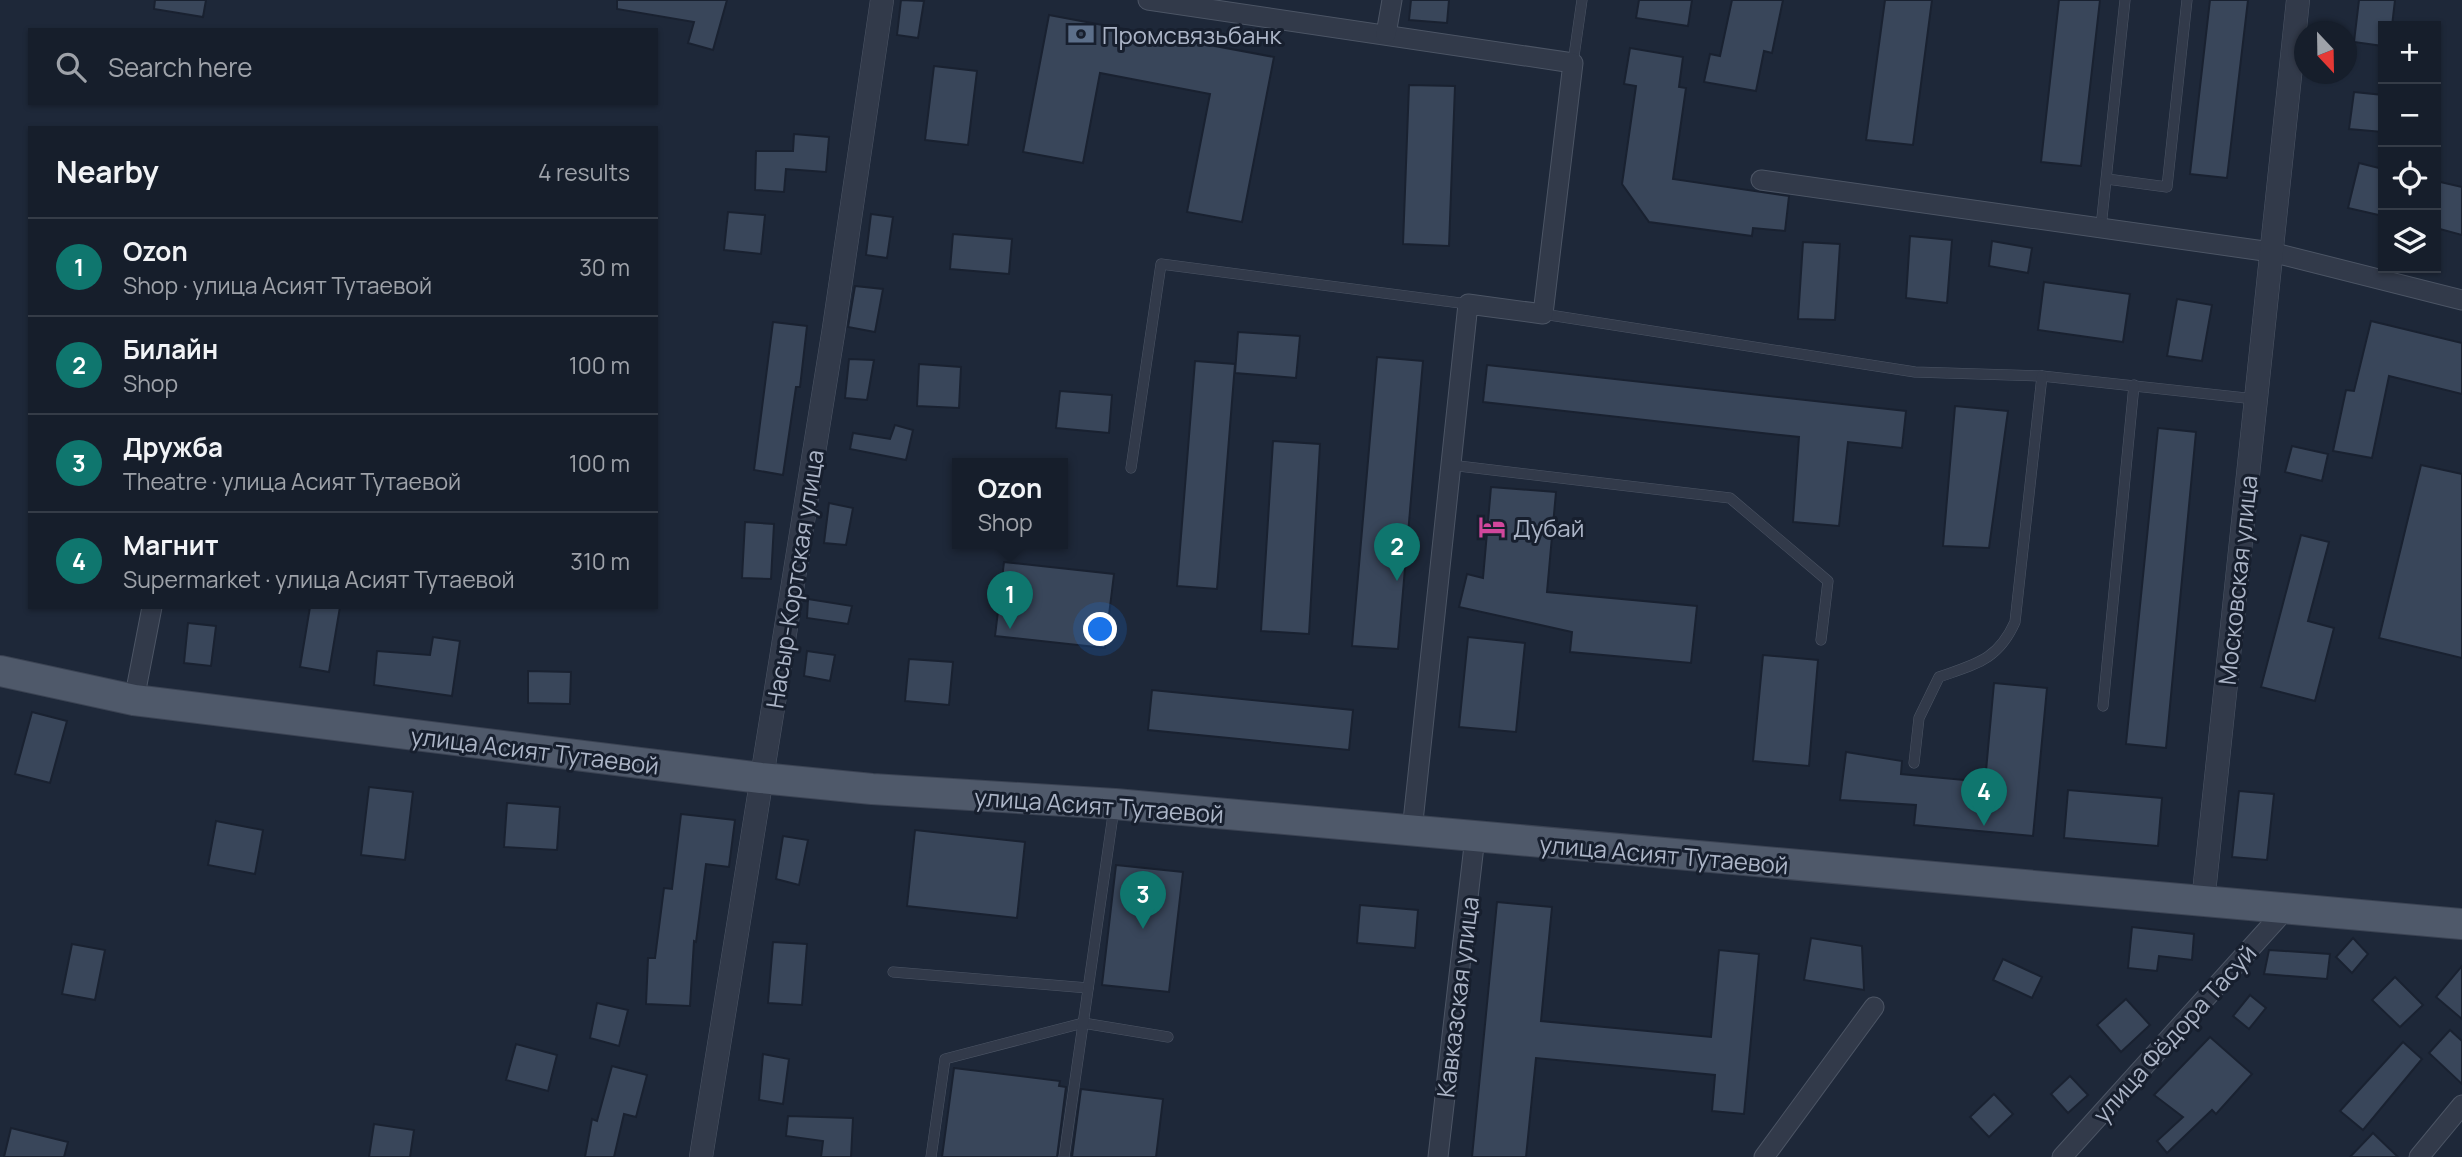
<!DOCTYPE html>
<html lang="en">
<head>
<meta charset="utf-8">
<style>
  :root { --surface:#161e2b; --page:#232b37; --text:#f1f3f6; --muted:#9ea2a9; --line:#353c47; --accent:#0f766e }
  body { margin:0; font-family:Manrope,sans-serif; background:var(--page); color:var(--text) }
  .controls { position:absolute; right:21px; top:21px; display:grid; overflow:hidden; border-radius:0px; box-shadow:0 2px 5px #0004 }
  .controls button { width:63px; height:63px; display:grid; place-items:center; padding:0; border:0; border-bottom:2px solid var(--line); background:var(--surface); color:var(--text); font:35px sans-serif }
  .compass { position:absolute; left:2294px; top:21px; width:63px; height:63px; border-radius:50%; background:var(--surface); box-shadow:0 2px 5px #0004; rotate:158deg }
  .you { position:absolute; left:1101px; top:630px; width:24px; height:24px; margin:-18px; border:5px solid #fff; border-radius:50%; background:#1a73e8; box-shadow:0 0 0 10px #1a73e833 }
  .badge { display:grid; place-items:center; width:46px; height:46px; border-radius:50%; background:var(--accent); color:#fff; font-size:23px; font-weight:700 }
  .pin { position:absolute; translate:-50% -58px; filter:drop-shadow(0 2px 4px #0008) }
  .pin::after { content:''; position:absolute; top:37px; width:24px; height:21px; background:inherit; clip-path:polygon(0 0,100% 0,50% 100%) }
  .popup { position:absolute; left:952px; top:458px; width:116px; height:91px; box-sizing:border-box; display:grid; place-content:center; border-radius:0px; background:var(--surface); filter:drop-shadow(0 2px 5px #0005); font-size:23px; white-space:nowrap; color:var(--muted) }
  .popup b { font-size:26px; color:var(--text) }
  .popup::after { content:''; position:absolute; left:50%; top:100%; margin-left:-14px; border:14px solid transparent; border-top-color:var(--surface) }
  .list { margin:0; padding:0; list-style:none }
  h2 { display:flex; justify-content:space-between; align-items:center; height:91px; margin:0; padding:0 28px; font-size:30px }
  h2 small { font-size:23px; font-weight:400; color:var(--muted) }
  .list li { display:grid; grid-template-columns:46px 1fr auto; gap:21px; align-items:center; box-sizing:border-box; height:98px; padding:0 28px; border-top:2px solid var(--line) }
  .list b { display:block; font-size:26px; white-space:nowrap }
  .list p { margin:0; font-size:23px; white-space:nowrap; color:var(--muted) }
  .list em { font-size:23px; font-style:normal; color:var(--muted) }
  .icon { flex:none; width:38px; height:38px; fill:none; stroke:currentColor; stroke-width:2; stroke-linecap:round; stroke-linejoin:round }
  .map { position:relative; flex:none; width:2462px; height:1157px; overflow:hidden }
  .search { position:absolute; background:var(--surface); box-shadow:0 2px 5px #0004; left:28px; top:28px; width:630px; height:77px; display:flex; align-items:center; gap:18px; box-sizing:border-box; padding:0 24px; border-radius:0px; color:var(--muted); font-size:26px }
  .panel { position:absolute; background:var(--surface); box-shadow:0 2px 5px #0004; left:28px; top:126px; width:630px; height:483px; border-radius:0px }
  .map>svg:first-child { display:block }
  .building { fill:#39465a; stroke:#192130; stroke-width:2 }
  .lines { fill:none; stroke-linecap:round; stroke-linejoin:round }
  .service-casing { stroke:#4c5565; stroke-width:11 }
  .minor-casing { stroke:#4c5565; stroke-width:21 }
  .tertiary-casing { stroke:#4c5565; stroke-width:24 }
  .primary-casing { stroke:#3b4353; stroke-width:32 }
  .service { stroke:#323a4a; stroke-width:10 }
  .minor { stroke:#323a4a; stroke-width:19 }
  .tertiary { stroke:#323a4a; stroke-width:23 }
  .primary { stroke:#4f596a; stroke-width:30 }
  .labels { text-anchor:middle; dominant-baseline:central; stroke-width:6; stroke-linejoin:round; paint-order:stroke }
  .poi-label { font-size:24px; fill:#acb5c7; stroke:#171f2e; text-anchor:start }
  .street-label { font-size:24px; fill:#acb5c7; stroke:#171f2e }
</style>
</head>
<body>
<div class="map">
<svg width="2462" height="1157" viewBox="0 0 2462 1157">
  <rect width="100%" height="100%" fill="#1e2839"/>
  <g class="building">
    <path d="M155,0H206L203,17L154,9Z"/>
    <path d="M617,0H727L713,50L688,43L694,22L617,9Z"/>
    <path d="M901,0L924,1L918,38L897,35Z"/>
    <path d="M1411,0H1449L1447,23L1409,20Z"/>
    <path d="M1639,0H1692L1688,26L1636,18Z"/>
    <path d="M1732,0H1783L1772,53L1764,51L1756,91L1704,82L1710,54L1720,56Z"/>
    <path d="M1885,0H1932L1913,145L1866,140Z"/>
    <path d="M2059,0H2100L2081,166L2041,162Z"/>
    <path d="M2210,0H2248L2227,178L2190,174Z"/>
    <path d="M2359,0H2395L2392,26H2383V46L2354,42Z"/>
    <path d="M1049,15L1274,57L1242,222L1187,212L1210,94L1100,73L1083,163L1023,152Z"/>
    <path d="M1630,48L1683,57L1679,87L1686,88L1673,179L1789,196L1785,231L1753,228L1752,236L1649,222L1622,184L1636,86L1624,84Z"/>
    <path d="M934,66L977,71L968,145L925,140Z"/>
    <path d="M1409,85L1455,86L1449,246L1403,244Z"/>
    <path d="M2354,92L2383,95V132L2349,129Z"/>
    <path d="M794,134L829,137L826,172L786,169L784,192L755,190L756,151H793Z"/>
    <path d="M2359,163L2383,169V216L2348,208Z"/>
    <path d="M2436,181L2462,187V235L2436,228Z"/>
    <path d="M728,212L765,215L761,254L724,250Z"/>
    <path d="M871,214L893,217L887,258L866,255Z"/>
    <path d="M953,234L1012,239L1009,274L950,269Z"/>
    <path d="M1910,236L1952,240L1947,303L1906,298Z"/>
    <path d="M1992,241L2032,248L2028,273L1989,266Z"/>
    <path d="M1803,242L1840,244L1835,320L1798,319Z"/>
    <path d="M2044,282L2130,294L2123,342L2038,330Z"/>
    <path d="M855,286L883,289L875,332L848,327Z"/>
    <path d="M2177,299L2212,305L2202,361L2167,356Z"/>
    <path d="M2371,321L2462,343V394L2389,376L2372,458L2333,451L2346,390L2354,391Z"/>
    <path d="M773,322L807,326L800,387H796L783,475L754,470Z"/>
    <path d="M1238,332L1300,336L1296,378L1235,373Z"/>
    <path d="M1377,357L1423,361L1398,649L1352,646Z"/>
    <path d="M849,359L874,360L867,400L845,398Z"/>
    <path d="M1195,361L1235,364L1217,589L1177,586Z"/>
    <path d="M919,364L961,367L959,408L917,406Z"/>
    <path d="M1487,365L1906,411L1902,448L1848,442L1839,526L1793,522L1799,437L1483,402Z"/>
    <path d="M1060,391L1112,395L1109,433L1056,428Z"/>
    <path d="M1955,406L2008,411L1989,548L1943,546Z"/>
    <path d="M895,425L913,430L906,460L850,449L853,433L890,439Z"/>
    <path d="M2158,428L2196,432L2166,748L2126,744Z"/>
    <path d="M1273,441L1320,444L1309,634L1261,631Z"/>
    <path d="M2292,446L2328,454L2322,481L2285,472Z"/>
    <path d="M2421,465L2462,474V658L2379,638Z"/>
    <path d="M1491,487L1556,492L1547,592L1697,606L1691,663L1570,652L1572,632L1459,607L1467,574L1483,578Z"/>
    <path d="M829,503L853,508L846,545L824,543Z"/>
    <path d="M745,522L774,524L771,579L742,578Z"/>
    <path d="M2301,535L2329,542L2308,621L2334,628L2315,701L2261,687Z"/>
    <path d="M1004,562L1114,574L1105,648L995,636Z"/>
    <path d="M808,599L852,606L848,624L807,618Z"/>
    <path d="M310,607H340L329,672L300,667Z"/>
    <path d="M188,623L216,626L211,666L184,663Z"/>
    <path d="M433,637L460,641L452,696L374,685L377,651L430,655Z"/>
    <path d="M1468,637L1525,643L1516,732L1459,727Z"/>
    <path d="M807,651L835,655L830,681L804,676Z"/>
    <path d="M1763,655L1818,660L1809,766L1753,761Z"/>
    <path d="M909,659L953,662L949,705L905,701Z"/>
    <path d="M528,671L571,672L570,704L528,703Z"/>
    <path d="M1994,683L2047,688L2033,836L1914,825L1916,805L1840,800L1846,752L1902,761L1901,774L1985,782Z"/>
    <path d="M1152,690L1353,710L1349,750L1148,730Z"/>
    <path d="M32,712L67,721L50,783L15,774Z"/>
    <path d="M369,787L413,792L405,860L361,855Z"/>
    <path d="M2068,790L2162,798L2158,846L2064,838Z"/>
    <path d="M2239,791L2274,794L2267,860L2232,857Z"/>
    <path d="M507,803L560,807L557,850L504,847Z"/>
    <path d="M681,814L735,820L729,867L706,864L696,942L694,941L690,1006L646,1004L648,958H655L664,888L672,889Z"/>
    <path d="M216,821L263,830L255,874L208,865Z"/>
    <path d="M915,830L1025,842L1017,918L907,906Z"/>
    <path d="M783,836L808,840L799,885L776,879Z"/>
    <path d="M1116,865L1183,872L1169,992L1102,985Z"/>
    <path d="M1497,902L1552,907L1541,1021L1711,1037L1719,950L1759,954L1744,1114L1712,1111L1715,1075L1536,1058L1526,1157H1472Z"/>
    <path d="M1360,905L1418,910L1415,948L1357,943Z"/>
    <path d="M2132,927L2194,934L2192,960L2159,956L2157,971L2128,968Z"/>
    <path d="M1811,938L1862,946L1864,990L1804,980Z"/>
    <path d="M2353,938L2368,954L2352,973L2336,957Z"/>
    <path d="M773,942L807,944L802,1005L768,1003Z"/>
    <path d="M72,944L105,950L95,1000L62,994Z"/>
    <path d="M2269,950L2330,954L2327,979L2264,974Z"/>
    <path d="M2003,959L2042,977L2032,998L1993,980Z"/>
    <path d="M2462,966V1019L2436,997Z"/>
    <path d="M2395,977L2423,1005L2400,1027L2372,1000Z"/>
    <path d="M2250,995L2266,1008L2249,1029L2233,1016Z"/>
    <path d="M2126,999L2150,1025L2121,1052L2097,1025Z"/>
    <path d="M597,1003L628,1010L619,1046L590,1038Z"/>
    <path d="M2450,1030L2462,1041V1084L2429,1053Z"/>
    <path d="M2210,1037L2252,1074L2216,1114L2212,1110L2167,1153L2157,1141L2183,1117L2154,1095Z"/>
    <path d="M2403,1042L2422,1059L2363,1130L2340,1111Z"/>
    <path d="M516,1044L557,1055L548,1091L506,1080Z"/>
    <path d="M763,1054L789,1059L783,1104L759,1100Z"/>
    <path d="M612,1066L647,1075L636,1117L624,1114L614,1157H585L592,1119L597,1121Z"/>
    <path d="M954,1068L1060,1081L1059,1086L1066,1087L1057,1157H942Z"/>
    <path d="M2070,1076L2088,1095L2068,1113L2051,1094Z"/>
    <path d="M1081,1089L1163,1099L1156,1157H1072Z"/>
    <path d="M1994,1094L2013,1114L1989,1137L1970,1117Z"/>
    <path d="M788,1116L853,1118L851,1157H821L823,1141L786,1136Z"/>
    <path d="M374,1124L414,1130L410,1157H369Z"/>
    <path d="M11,1128L68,1142L64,1157H4Z"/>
    <path d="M2373,1133L2398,1157H2350Z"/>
  </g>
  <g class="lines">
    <defs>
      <g id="service">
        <path d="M1573,63L1582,0"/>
        <path d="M2107,179L2167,187L2187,0"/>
        <path d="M2101,227L2125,0"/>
        <path d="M1543,314L1915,372L2042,376L2255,399"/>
        <path d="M1450,465L1730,498L1828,581L1821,640"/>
        <path d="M1131,468L1161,264L1468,304"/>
        <path d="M2103,706L2134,385"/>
        <path d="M1914,763L1919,718L1939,677C1976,664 1998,660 2015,622L2042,376"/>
        <path d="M893,972L1088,988"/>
        <path d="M931,1157L945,1059L1083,1023L1168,1037"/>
        <path d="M1064,1157L1114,808"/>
      </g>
      <g id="minor">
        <path d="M1148,0L1573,63L1543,314L1468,304L1412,831"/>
        <path d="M1386,34L1392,0"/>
        <path d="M1761,180L2271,252L2462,300"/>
        <path d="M134,700L152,607"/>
        <path d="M1438,1157L1475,837"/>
        <path d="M1764,1157L1874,1007"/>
        <path d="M2062,1157L2286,909"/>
        <path d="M2419,1157L2462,1105"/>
      </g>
      <g id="tertiary">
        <path d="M2203,902L2298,0"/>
        <path d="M701,1157L834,328L882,0"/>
      </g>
      <path id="primary" d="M0,671L134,700L761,778L872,789L1115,804L2462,924"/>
    </defs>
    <use href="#service" class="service-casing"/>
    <use href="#minor" class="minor-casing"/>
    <use href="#tertiary" class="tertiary-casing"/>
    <use href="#primary" class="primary-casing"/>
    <use href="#service" class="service"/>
    <use href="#minor" class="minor"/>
    <use href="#tertiary" class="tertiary"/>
    <use href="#primary" class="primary"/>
  </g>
  <defs>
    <symbol id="bank-bare" viewBox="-9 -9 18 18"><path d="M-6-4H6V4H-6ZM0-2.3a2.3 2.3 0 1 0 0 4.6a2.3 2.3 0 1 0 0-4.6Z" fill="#5c6f8a" stroke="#171f2e" stroke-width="2.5" paint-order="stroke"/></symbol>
    <symbol id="hotel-bare" viewBox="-9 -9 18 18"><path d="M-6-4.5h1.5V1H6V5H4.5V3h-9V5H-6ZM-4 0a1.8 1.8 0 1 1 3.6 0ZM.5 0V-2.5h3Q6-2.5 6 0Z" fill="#d1479c" stroke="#171f2e" stroke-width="2.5" paint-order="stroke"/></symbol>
  </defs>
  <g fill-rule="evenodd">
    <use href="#bank-bare" x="1062" y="15" width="38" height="38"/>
    <use href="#hotel-bare" x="1473" y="508" width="38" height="38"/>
  </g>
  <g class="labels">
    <g class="poi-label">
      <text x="1102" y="34">Промсвязьбанк</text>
      <text x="1513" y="527">Дубай</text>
    </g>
    <g class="street-label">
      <text transform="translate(794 579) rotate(-81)">Насыр-Кортская улица</text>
      <text transform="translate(2237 580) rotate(-84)">Московская улица</text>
      <text transform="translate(535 750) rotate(7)">улица Асият Тутаевой</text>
      <text transform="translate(1099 805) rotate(4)">улица Асият Тутаевой</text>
      <text transform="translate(1664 854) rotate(5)">улица Асият Тутаевой</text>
      <text transform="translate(1457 997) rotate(-83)">Кавказская улица</text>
      <text transform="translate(2174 1033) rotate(-48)">улица Фёдора Тасуй</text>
    </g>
  </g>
</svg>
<div class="controls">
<button>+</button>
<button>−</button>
<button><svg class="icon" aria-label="locate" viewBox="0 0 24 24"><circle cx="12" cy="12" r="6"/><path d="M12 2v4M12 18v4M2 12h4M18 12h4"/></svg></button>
<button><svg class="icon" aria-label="layers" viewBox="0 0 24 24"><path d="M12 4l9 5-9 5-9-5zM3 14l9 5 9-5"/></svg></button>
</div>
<svg class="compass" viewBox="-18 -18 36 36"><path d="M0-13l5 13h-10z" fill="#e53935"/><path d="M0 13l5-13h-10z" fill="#9ea2a9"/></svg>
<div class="you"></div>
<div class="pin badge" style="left:1010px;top:629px">1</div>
<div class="popup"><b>Ozon</b>Shop</div>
<div class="pin badge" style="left:1397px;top:581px">2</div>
<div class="pin badge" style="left:1143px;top:929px">3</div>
<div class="pin badge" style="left:1984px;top:826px">4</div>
<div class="search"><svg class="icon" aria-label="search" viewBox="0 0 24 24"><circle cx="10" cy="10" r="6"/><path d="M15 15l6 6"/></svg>Search here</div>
<section class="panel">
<h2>Nearby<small>4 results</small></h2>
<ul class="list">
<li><span class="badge">1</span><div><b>Ozon</b><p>Shop · улица Асият Тутаевой</p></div><em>30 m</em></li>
<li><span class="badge">2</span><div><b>Билайн</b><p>Shop</p></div><em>100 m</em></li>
<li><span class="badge">3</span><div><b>Дружба</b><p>Theatre · улица Асият Тутаевой</p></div><em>100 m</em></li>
<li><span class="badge">4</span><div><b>Магнит</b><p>Supermarket · улица Асият Тутаевой</p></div><em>310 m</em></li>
</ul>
</section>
</div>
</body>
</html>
